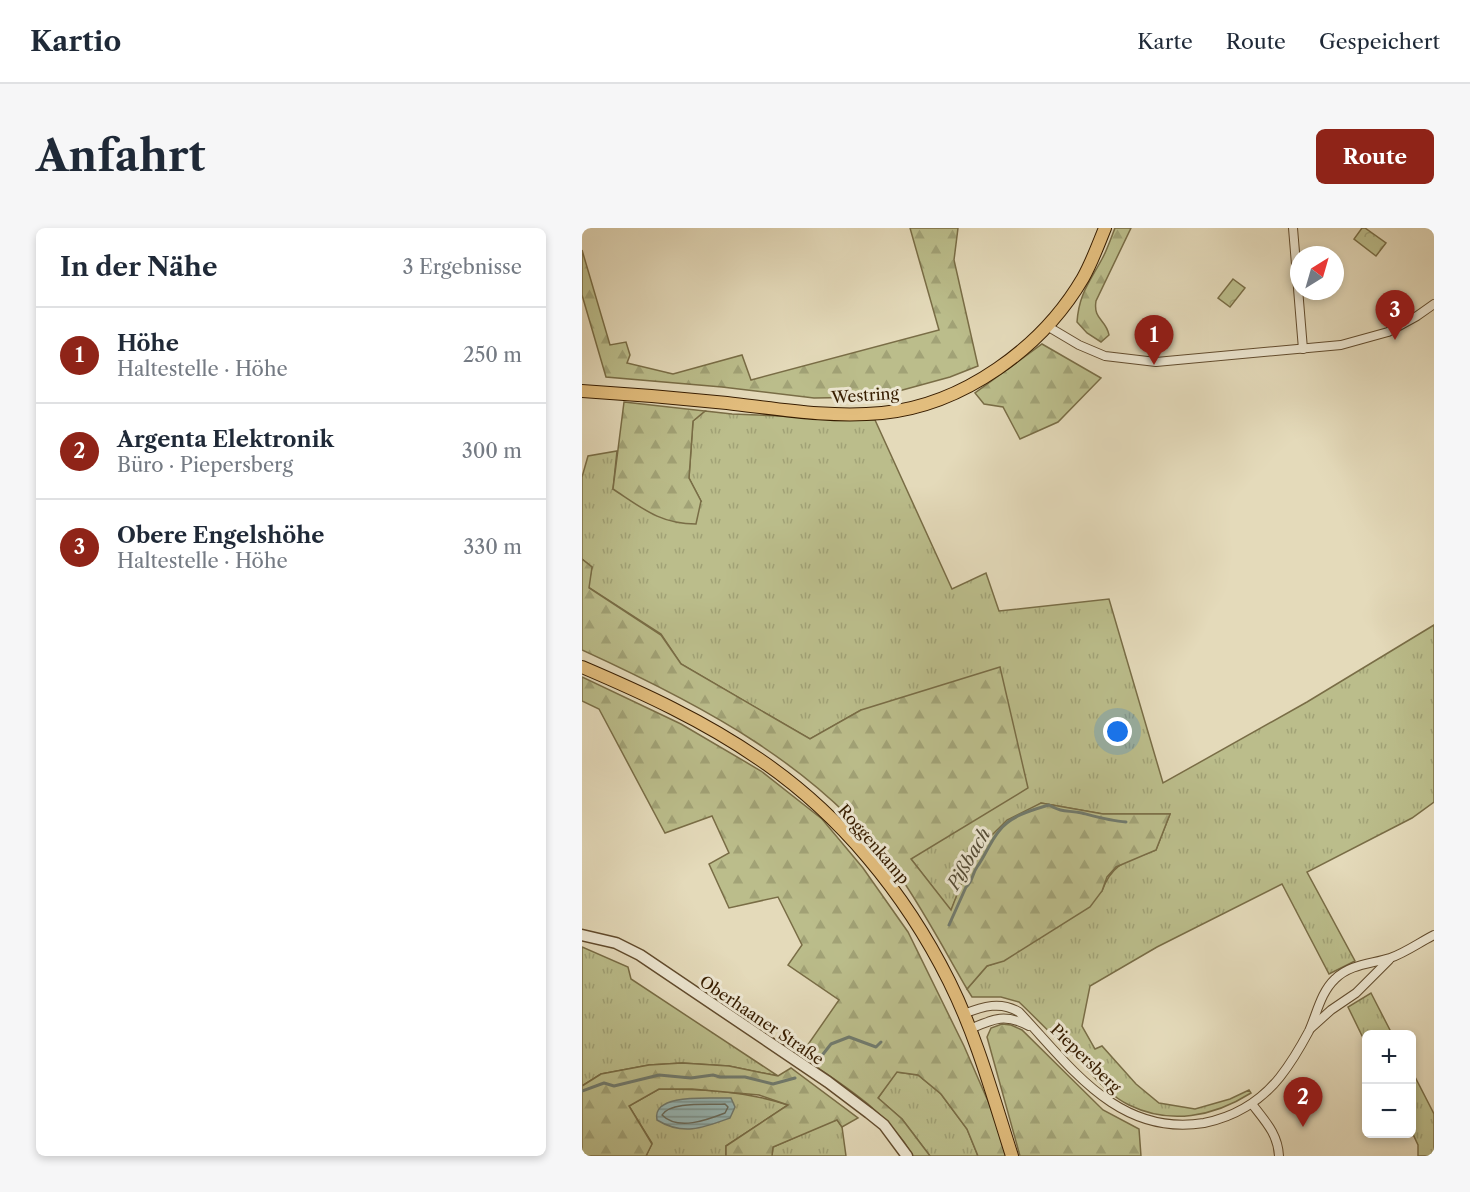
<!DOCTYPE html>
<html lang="de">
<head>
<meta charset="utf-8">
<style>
  :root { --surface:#fff; --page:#f6f6f7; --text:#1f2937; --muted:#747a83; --line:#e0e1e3; --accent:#8f2418 }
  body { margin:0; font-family:"Libre Caslon Text",serif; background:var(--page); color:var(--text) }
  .controls { position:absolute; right:18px; bottom:18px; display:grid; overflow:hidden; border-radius:9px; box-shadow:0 3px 9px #0003 }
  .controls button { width:54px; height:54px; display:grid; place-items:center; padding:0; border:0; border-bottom:2px solid var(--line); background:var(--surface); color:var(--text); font:30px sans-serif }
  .compass { position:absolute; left:708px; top:18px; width:54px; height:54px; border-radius:50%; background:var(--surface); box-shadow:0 3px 9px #0003; rotate:37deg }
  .you { position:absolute; left:536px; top:504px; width:21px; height:21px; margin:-15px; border:4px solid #fff; border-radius:50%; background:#1a73e8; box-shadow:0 0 0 9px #1a73e833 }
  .badge { display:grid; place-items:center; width:39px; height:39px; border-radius:50%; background:var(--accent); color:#fff; font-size:20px; font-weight:700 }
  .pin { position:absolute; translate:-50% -50px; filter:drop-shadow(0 2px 3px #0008) }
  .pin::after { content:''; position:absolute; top:32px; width:21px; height:18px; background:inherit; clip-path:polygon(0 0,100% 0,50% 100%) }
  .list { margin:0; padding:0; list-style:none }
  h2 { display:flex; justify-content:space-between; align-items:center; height:78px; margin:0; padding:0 24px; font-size:26px }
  h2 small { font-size:20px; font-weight:400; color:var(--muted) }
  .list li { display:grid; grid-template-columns:39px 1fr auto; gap:18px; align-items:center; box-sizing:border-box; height:96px; padding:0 24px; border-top:2px solid var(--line) }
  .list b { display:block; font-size:22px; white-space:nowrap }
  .list p { margin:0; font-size:20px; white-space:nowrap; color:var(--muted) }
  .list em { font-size:20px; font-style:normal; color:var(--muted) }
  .map { position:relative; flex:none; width:852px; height:928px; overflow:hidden; border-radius:9px }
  header { display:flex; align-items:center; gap:36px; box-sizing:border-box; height:84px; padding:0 30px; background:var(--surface); border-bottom:2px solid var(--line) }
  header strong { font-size:28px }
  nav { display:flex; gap:33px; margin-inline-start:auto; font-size:21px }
  .intro { display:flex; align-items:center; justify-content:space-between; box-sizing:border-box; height:144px; padding:0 36px }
  h1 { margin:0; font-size:42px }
  .button { padding:15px 27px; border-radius:9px; background:var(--accent); color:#fff; font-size:21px; font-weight:700 }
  main { display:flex; gap:36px; padding:0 36px }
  aside { flex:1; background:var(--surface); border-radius:9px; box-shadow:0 3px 9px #0003 }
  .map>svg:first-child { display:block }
  .grass { fill:url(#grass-tufts); stroke:#796d46; stroke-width:1.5 }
  .forest { fill:url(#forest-firs); stroke:#796d46; stroke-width:1.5 }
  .park { fill:url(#park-crowns); stroke:#796d46; stroke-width:1.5 }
  .water { fill:url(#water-rules); stroke:#717b6e; stroke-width:1.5 }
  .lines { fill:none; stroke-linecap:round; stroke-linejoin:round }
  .shore { stroke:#686b5c; stroke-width:1.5 }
  .stream { stroke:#717b6e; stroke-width:3 }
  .minor-casing { stroke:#624c2e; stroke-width:10 }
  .tertiary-casing { stroke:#624c2e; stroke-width:13 }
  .primary-casing { stroke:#371d00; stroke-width:14 }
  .minor { stroke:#ede7d2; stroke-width:8 }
  .tertiary { stroke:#ede7d2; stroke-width:10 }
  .primary { stroke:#e2bd7d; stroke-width:12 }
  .labels { text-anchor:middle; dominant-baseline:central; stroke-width:6; stroke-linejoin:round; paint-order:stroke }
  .street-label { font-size:16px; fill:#371d00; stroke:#ede7d2 }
  .water-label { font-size:18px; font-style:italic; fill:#544c37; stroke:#ede7d2 }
</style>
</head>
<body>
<header>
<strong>Kartio</strong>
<nav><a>Karte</a><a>Route</a><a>Gespeichert</a></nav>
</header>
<div class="intro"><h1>Anfahrt</h1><a class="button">Route</a></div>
<main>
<aside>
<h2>In der Nähe<small>3 Ergebnisse</small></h2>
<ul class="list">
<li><span class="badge">1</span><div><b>Höhe</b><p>Haltestelle · Höhe</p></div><em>250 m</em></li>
<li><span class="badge">2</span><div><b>Argenta Elektronik</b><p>Büro · Piepersberg</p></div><em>300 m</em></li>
<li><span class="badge">3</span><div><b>Obere Engelshöhe</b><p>Haltestelle · Höhe</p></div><em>330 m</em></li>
</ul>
</aside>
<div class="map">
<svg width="852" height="928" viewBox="0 0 852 928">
  <defs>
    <pattern id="grass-tufts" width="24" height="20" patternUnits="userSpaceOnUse" patternTransform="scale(1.5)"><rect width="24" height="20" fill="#bbbd8b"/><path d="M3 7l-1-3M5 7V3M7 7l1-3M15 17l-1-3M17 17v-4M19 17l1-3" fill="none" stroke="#a1a276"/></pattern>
    <pattern id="forest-firs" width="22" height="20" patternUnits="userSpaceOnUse" patternTransform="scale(1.5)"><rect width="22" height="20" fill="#bbbd8b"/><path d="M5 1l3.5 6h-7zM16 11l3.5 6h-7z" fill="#a1a276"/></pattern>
    <pattern id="park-crowns" width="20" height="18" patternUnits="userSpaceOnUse" patternTransform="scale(1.5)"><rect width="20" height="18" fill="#bbbd8b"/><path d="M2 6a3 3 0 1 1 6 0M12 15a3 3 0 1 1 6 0" fill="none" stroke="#a1a276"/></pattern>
    <pattern id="water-rules" width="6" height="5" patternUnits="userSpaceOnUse" patternTransform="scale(1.5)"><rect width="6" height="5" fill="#98b9b8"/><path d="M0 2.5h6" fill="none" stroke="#7d9693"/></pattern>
  </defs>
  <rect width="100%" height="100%" fill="#e4daba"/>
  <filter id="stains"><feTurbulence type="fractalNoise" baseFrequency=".00333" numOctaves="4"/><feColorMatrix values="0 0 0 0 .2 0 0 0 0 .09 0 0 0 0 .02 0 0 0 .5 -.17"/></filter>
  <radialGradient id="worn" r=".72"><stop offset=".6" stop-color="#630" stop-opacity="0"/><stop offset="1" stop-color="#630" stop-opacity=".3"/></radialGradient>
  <g class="grass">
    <path d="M123,183L150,186L293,192L370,361L404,345L417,383L527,371L581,555L725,474L852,397V574L830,590L725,644L773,733L747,746L700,656L575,719L508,758L500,798L513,821L520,818L554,856L577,875L613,881L648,871L667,862L669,865C631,889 588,897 547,877C528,868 513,850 499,835C478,815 458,794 437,774L419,769H390L385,761L405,738L422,732L520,663C531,633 547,633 574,622L588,586H521L459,575L391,626L369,683L329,631L279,482L228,511L99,436L79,406L6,359L10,339L0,331V249L6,228L35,223L31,261L119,273L107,250L111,193Z"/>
    <path d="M0,719L46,739L49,751L196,848L147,838L100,835L67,837L19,846L0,858Z"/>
    <path d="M789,765L810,806H784V816L766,779Z"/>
    <path d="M830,843L852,886V928H836V917L830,904Z"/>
    <path d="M314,844L336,847L359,866L385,901L396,928H348L320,891L296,870Z"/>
    <path d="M77,861C122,861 163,863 206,877L144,918V928H64L70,915L47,878Z"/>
    <path d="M255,891L260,899L264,928H190L191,919Z"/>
  </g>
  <g class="forest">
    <path d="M328,0H376L372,32L396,138L368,149L295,169L232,170L140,159L24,149L0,67V22L28,117L44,114L48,127L45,135L91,146L160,127L169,152L357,102Z"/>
    <path d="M533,0H549L514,73C511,92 524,91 527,107L519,114L505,105L495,94C497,66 507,55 520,31C525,22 529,10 533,0Z"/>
    <path d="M460,116L519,150L476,194L438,211L421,179L402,176L393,165Z"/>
    <path d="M42,174L123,183L111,193L107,250L119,273L114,296C78,296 60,280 31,261Z"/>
    <path d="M0,331L10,339L7,360L79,407L99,436L228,511L279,482L418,439L446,560L329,631L369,682L391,626L425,592L459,575L521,586H588L574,622L534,639L525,649L520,663L508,679L422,733L405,738L385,761C363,723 342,683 317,647C240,539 118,476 0,422Z"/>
    <path d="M0,449L99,496L179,543L240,591L281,640L326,704L382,818L412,887L425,928H396L385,901L359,866L336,847L315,844L296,870L320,891L348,928H331C306,884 260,856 218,828L257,772L206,737L220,717L196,669L147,680L127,636L147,625L130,588L83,605L17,481L0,473Z"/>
    <path d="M420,796L429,797L440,802L521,882L557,901L559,928H438L405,809L409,800Z"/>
    <path d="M100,835L147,838L196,848L209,840L276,890L260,899L255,892L191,919L190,928H144V918L206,877L177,867L110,861H77L47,878L70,916L64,928H0V858L19,846L67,837Z"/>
  </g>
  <g class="park">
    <path d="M780,0H783L804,15L794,28L772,11Z"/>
    <path d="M651,51L663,60L648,79L636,70Z"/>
  </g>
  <path class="water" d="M149,870L153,879L148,890C121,900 101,908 75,892C69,864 131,871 149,870Z"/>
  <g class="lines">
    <path class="shore" d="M143,876L146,879L143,885C125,892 96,903 80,887C88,873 127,877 143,876Z"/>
    <g class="stream">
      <path d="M367,697L384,659C391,653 390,646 395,639C403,628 408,614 417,603C428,588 450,582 467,577C481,585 485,582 500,585C515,589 529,593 544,594"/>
      <path d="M238,830L249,816L267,809L294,819L299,814"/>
      <path d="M0,863L22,855L32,858L77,847L109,850L131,847L138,849H163L191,856L213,850"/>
    </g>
    <defs>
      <g id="minor">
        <path d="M711,0L721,121"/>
        <path d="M465,98L497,117L523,128L574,134L759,117L806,104L835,88L852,76"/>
        <path d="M382,786C401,778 419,773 437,784C489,839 536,909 622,895C652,889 679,873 698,849C709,835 719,818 727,803C735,785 739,764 753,751C768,736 789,736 808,730C823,725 838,714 852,707"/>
        <path d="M729,800L749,782L774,765L807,732"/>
        <path d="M388,801C411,791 423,785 447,798"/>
        <path d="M670,876C683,893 696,906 697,928"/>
      </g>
      <path id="tertiary" d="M0,707L34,715L58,727L246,854L287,885L302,897L325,928"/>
      <g id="primary">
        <path d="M0,163C49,166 97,170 145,175C197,181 247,190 300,185C381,177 460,120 501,50C510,34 516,17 523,0"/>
        <path d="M0,439C61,465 122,493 177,531C258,586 323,665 367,753C395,809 411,869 430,928"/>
      </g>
    </defs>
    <use href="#minor" class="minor-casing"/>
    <use href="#tertiary" class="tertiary-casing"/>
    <use href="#primary" class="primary-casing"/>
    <use href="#minor" class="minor"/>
    <use href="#tertiary" class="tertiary"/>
    <use href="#primary" class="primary"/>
  </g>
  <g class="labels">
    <g class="street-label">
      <text transform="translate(283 167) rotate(-4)">Westring</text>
      <text transform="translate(292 616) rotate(49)">Roggenkamp</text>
      <text transform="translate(180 792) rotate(34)">Oberhaaner Straße</text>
      <text transform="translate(504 830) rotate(44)">Piepersberg</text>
    </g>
    <g class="water-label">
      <text transform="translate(387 631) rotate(-60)">Pißbach</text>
    </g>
  </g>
  <rect width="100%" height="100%" filter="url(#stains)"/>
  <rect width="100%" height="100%" fill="url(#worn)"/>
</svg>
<div class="controls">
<button>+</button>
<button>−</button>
</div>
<svg class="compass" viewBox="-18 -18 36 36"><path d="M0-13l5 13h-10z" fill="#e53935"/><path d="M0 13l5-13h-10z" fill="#747a83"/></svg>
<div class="you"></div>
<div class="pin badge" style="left:572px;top:137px">1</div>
<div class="pin badge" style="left:721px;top:899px">2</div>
<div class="pin badge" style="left:813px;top:112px">3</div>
</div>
</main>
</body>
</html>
